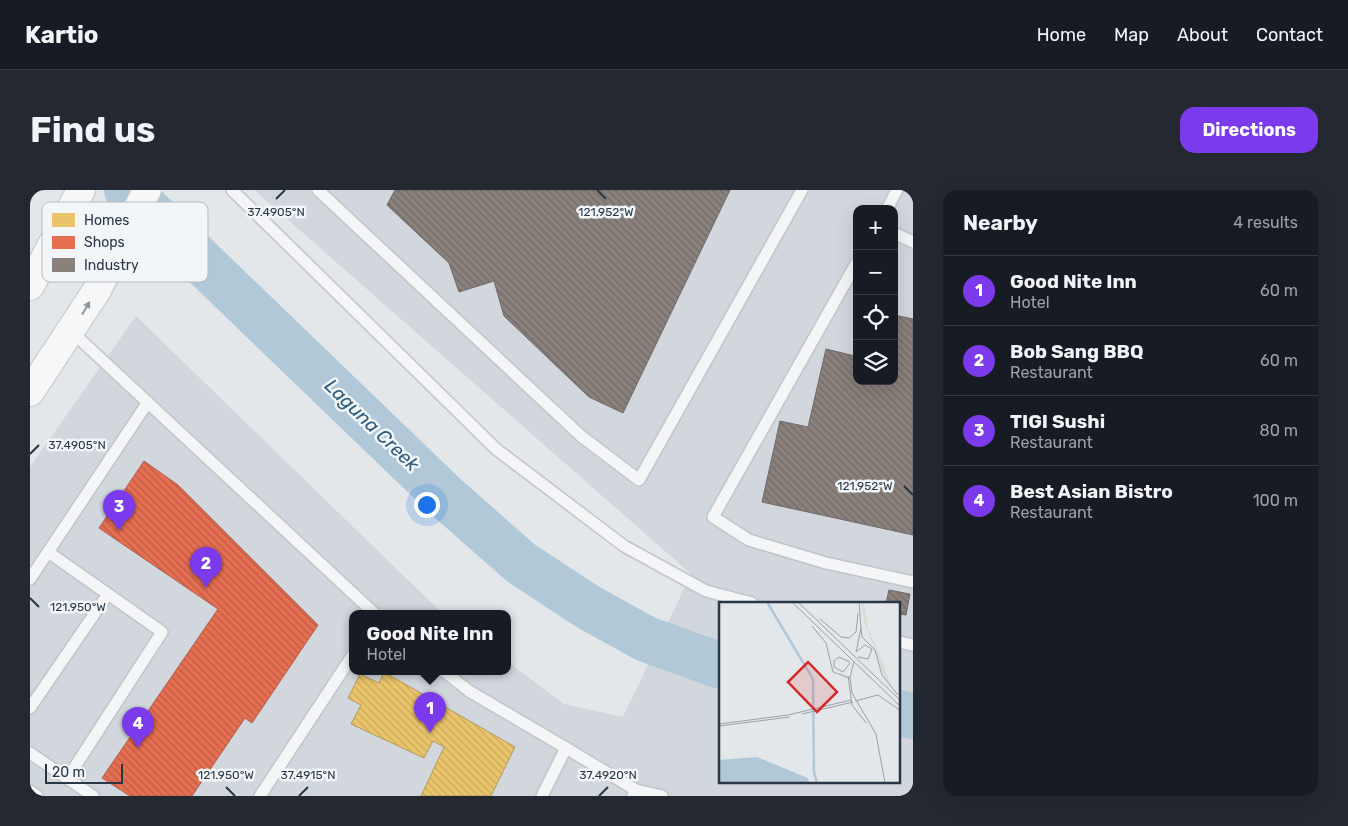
<!DOCTYPE html>
<html lang="en">
<head>
<meta charset="utf-8">
<style>
  :root { --surface:#171b24; --page:#242831; --text:#f1f3f6; --muted:#9ea1a6; --line:#363941; --accent:#7c3aed }
  body { margin:0; font-family:Rubik,sans-serif; background:var(--page); color:var(--text) }
  .controls { position:absolute; right:15px; top:15px; display:grid; overflow:hidden; border-radius:10px; box-shadow:0 5px 20px #0002 }
  .controls button { width:45px; height:45px; display:grid; place-items:center; padding:0; border:0; border-bottom:1px solid var(--line); background:var(--surface); color:var(--text); font:25px sans-serif }
  .scale { position:absolute; left:15px; bottom:12px; width:78px; box-sizing:border-box; padding-left:5px; border:2px solid #283646; border-top:0; font-size:14px; line-height:18px; white-space:nowrap; color:#283646; -webkit-text-stroke:4px #f2f6f9; paint-order:stroke }
  .you { position:absolute; left:396px; top:314px; width:18px; height:18px; margin:-12px; border:4px solid #fff; border-radius:50%; background:#1a73e8; box-shadow:0 0 0 8px #1a73e833 }
  .badge { display:grid; place-items:center; width:32px; height:32px; border-radius:50%; background:var(--accent); color:#fff; font-size:16px; font-weight:700 }
  .pin { position:absolute; translate:-50% -41px; filter:drop-shadow(0 1px 2px #0008) }
  .pin::after { content:''; position:absolute; top:26px; width:18px; height:15px; background:inherit; clip-path:polygon(0 0,100% 0,50% 100%) }
  .popup { position:absolute; left:319px; top:420px; width:162px; height:65px; box-sizing:border-box; display:grid; place-content:center; border-radius:10px; background:var(--surface); filter:drop-shadow(0 1px 4px #0005); font-size:16px; white-space:nowrap; color:var(--muted) }
  .popup b { font-size:19px; color:var(--text) }
  .popup::after { content:''; position:absolute; left:50%; top:100%; margin-left:-10px; border:10px solid transparent; border-top-color:var(--surface) }
  .list { margin:0; padding:0; list-style:none }
  h2 { display:flex; justify-content:space-between; align-items:center; height:65px; margin:0; padding:0 20px; font-size:21px }
  h2 small { font-size:16px; font-weight:400; color:var(--muted) }
  .list li { display:grid; grid-template-columns:32px 1fr auto; gap:15px; align-items:center; box-sizing:border-box; height:70px; padding:0 20px; border-top:1px solid var(--line) }
  .list b { display:block; font-size:19px; white-space:nowrap }
  .list p { margin:0; font-size:16px; white-space:nowrap; color:var(--muted) }
  .list em { font-size:16px; font-style:normal; color:var(--muted) }
  .icon { flex:none; width:28px; height:28px; fill:none; stroke:currentColor; stroke-width:2; stroke-linecap:round; stroke-linejoin:round }
  .map { position:relative; flex:none; width:883px; height:606px; overflow:hidden; border-radius:15px }
  header { display:flex; align-items:center; gap:30px; box-sizing:border-box; height:70px; padding:0 25px; background:var(--surface); border-bottom:1px solid var(--line) }
  header strong { font-size:24px }
  nav { display:flex; gap:28px; margin-inline-start:auto; font-size:18px }
  .intro { display:flex; align-items:center; justify-content:space-between; box-sizing:border-box; height:120px; padding:0 30px }
  h1 { margin:0; font-size:35px }
  .button { padding:12px 22px; border-radius:15px; background:var(--accent); color:#fff; font-size:18px; font-weight:700 }
  main { display:flex; gap:30px; padding:0 30px }
  aside { flex:1; background:var(--surface); border-radius:15px; box-shadow:0 5px 20px #0002 }
  .map>svg:first-child { display:block }
  .built { fill:#d1d7dd; fill-rule:evenodd }
  .homes { fill:url(#homes-back-hatch); stroke:#af995f }
  .shops { fill:url(#shops-back-hatch); stroke:#ae5e4e }
  .industry { fill:url(#industry-back-hatch); stroke:#6d6a6c }
  .lines { fill:none; stroke-linecap:round; stroke-linejoin:round }
  .river { stroke:#b0c8d8; stroke-width:46 }
  .lane-casing { stroke:#c2c5c8; stroke-width:14 }
  .secondary-casing { stroke:#c2c5c8; stroke-width:30 }
  .lane { stroke:#f3f5f6; stroke-width:11 }
  .secondary { stroke:#f7f7f8; stroke-width:28 }
  .oneway { fill:#90969f }
  .ticks { fill:none; stroke:#283646; stroke-width:2 }
  .labels { text-anchor:middle; dominant-baseline:central; stroke-width:5; stroke-linejoin:round; paint-order:stroke }
  .water-label { font-size:19px; font-style:italic; fill:#2d5b7f; stroke:#f2f6f9 }
  .inset-river { fill:none; stroke:#b0c8d8; stroke-width:2.5 }
  .inset-road { fill:none; stroke:#99a0a8; stroke-width:1 }
  .view { fill:#d62828; fill-opacity:0.15; stroke:#d62828; stroke-width:2.5 }
  .inset-edge { fill:none; stroke:#283646; stroke-width:2.5 }
  .key { fill:#f2f6f9; stroke:#b5bcc3; stroke-width:1 }
  .key-label { font-size:14px; fill:#283646 }
  .ticks-label { font-size:12px; text-anchor:middle; fill:#283646; stroke:#f2f6f9; stroke-width:5; stroke-linejoin:round; paint-order:stroke }
</style>
</head>
<body>
<header>
<strong>Kartio</strong>
<nav><a>Home</a><a>Map</a><a>About</a><a>Contact</a></nav>
</header>
<div class="intro"><h1>Find us</h1><a class="button">Directions</a></div>
<main>
<div class="map">
<svg width="883" height="606" viewBox="0 0 883 606">
  <defs>
    <pattern id="homes-back-hatch" width="6" height="6" patternUnits="userSpaceOnUse" patternTransform="scale(1.25)"><rect width="6" height="6" fill="#e9c46a"/><path d="M-1 5l2 2M0 0l6 6M5-1l2 2" fill="none" stroke="#c8a95d"/></pattern>
    <pattern id="shops-back-hatch" width="6" height="6" patternUnits="userSpaceOnUse" patternTransform="scale(1.25)"><rect width="6" height="6" fill="#e76f51"/><path d="M-1 5l2 2M0 0l6 6M5-1l2 2" fill="none" stroke="#bb5c45"/></pattern>
    <pattern id="industry-back-hatch" width="6" height="6" patternUnits="userSpaceOnUse" patternTransform="scale(1.25)"><rect width="6" height="6" fill="#8a817c"/><path d="M-1 5l2 2M0 0l6 6M5-1l2 2" fill="none" stroke="#716a67"/></pattern>
  </defs>
  <rect width="100%" height="100%" fill="#e4e7ea"/>
  <path class="built" d="M224,0H883V606H0V277L106,126L413,424H322V482H478V472L534,514L593,527L661,384ZM827,19H864V191H827ZM691,413H869V592H691Z"/>
  <path class="homes" d="M354,482L485,557L461,606H391L414,557L403,551L394,568L321,534L331,515L318,508L330,484L349,493Z"/>
  <path class="shops" d="M114,271L148,295L288,435L222,533L215,528L162,606H100L72,588L188,419L69,338Z"/>
  <g class="industry">
    <path d="M365,0H700L593,223L559,207L474,126L464,91L429,102L419,73L357,15Z"/>
    <path d="M864,125L883,129V345L732,312L750,231L778,237L796,159L825,166L827,159V191H864Z"/>
    <path d="M859,400L880,404L876,425L869,424V413H856Z"/>
  </g>
  <g class="lines">
    <g class="river">
      <path d="M97,0L415,306L491,373L558,417L616,449L691,476"/>
      <path d="M869,523L883,526"/>
    </g>
    <defs>
      <g id="lane">
        <path d="M202,0L466,259L594,356L676,401L722,413"/>
        <path d="M288,0L551,246L609,290L772,0"/>
        <path d="M857,19L867,0"/>
        <path d="M864,43L883,52"/>
        <path d="M827,72L683,327L719,350L796,373L883,392"/>
        <path d="M41,141L345,424"/>
        <path d="M18,362L132,442L37,589"/>
        <path d="M0,389L118,212"/>
        <path d="M869,452L883,455"/>
        <path d="M415,482L439,501L536,558L512,606"/>
        <path d="M0,518L78,404"/>
        <path d="M536,558L606,600"/>
        <path d="M0,563L63,606"/>
        <path d="M0,601L7,606"/>
        <path d="M230,606L322,466"/>
        <path d="M603,606L606,600L632,606"/>
      </g>
      <g id="secondary">
        <path d="M0,96L51,0"/>
        <path d="M0,202L67,100L117,0"/>
      </g>
    </defs>
    <use href="#lane" class="lane-casing"/>
    <use href="#secondary" class="secondary-casing"/>
    <use href="#lane" class="lane"/>
    <use href="#secondary" class="secondary"/>
  </g>
  <defs><path id="oneway-solid" d="M-6-.8H1V-3.2L6.5 0L1 3.2V.8H-6Z" transform="scale(1.25)"/></defs>
  <use class="oneway" href="#oneway-solid" transform="translate(56 118) rotate(-59)"/>
  <path class="ticks" d="M567,0L576,9M246,9L255,0M0,264L9,255M874,296L883,305M0,408L9,417M196,597L205,606M269,606L278,597M569,606L578,597"/>
  <g class="labels">
    <g class="water-label">
      <text transform="translate(342 235) rotate(44)">Laguna Creek</text>
    </g>
  </g>
  <g transform="translate(689 412)">
    <rect width="181" height="181" fill="#e4e7ea"/>
    <path d="M142,0H145L149,26L173,84L166,76L145,19Z" fill="#d6ded4"/>
    <path d="M38,155L89,176L90,181H0V158Z" fill="#b0c8d8"/>
    <path class="inset-river" d="M48,0L94,77L95,170L98,181"/>
    <path class="inset-road" d="M73,0L182,105M79,0L182,99M101,17L122,35L130,36L137,30L139,11M93,24L107,41L114,70L131,76M142,26L143,35L156,48L163,73L179,93M137,50L142,26L140,0M137,50L146,43L153,47L149,57L139,55M135,59L131,76L133,91L157,132L166,181M131,60L120,55L115,59V65L124,70L131,61M129,74L133,103L147,121M136,99L159,93L182,109M83,112L134,100M0,122L69,113L132,98M0,124L71,115"/>
    <path class="view" d="M89,60L118,90L98,110L69,80Z"/>
    <rect width="181" height="181" class="inset-edge"/>
  </g>
  <rect x="12" y="12" width="166" height="80" rx="8" class="key"/>
  <rect x="22" y="23" width="23" height="14" fill="#e9c46a"/>
  <rect x="22" y="46" width="23" height="13" fill="#e76f51"/>
  <rect x="22" y="68" width="23" height="14" fill="#8a817c"/>
  <g class="key-label">
    <text x="54" y="35">Homes</text>
    <text x="54" y="57">Shops</text>
    <text x="54" y="80">Industry</text>
  </g>
  <g class="ticks-label">
    <text x="576" y="26">121.952°W</text>
    <text x="246" y="26">37.4905°N</text>
    <text x="47" y="259">37.4905°N</text>
    <text x="835" y="300">121.952°W</text>
    <text x="48" y="421">121.950°W</text>
    <text x="278" y="589">37.4915°N</text>
    <text x="578" y="589">37.4920°N</text>
    <text x="196" y="589">121.950°W</text>
  </g>
</svg>
<div class="controls">
<button>+</button>
<button>−</button>
<button><svg class="icon" aria-label="locate" viewBox="0 0 24 24"><circle cx="12" cy="12" r="6"/><path d="M12 2v4M12 18v4M2 12h4M18 12h4"/></svg></button>
<button><svg class="icon" aria-label="layers" viewBox="0 0 24 24"><path d="M12 4l9 5-9 5-9-5zM3 14l9 5 9-5"/></svg></button>
</div>
<div class="scale">20 m</div>
<div class="you"></div>
<div class="pin badge" style="left:400px;top:543px">1</div>
<div class="popup"><b>Good Nite Inn</b>Hotel</div>
<div class="pin badge" style="left:176px;top:398px">2</div>
<div class="pin badge" style="left:89px;top:341px">3</div>
<div class="pin badge" style="left:108px;top:558px">4</div>
</div>
<aside>
<h2>Nearby<small>4 results</small></h2>
<ul class="list">
<li><span class="badge">1</span><div><b>Good Nite Inn</b><p>Hotel</p></div><em>60 m</em></li>
<li><span class="badge">2</span><div><b>Bob Sang BBQ</b><p>Restaurant</p></div><em>60 m</em></li>
<li><span class="badge">3</span><div><b>TIGI Sushi</b><p>Restaurant</p></div><em>80 m</em></li>
<li><span class="badge">4</span><div><b>Best Asian Bistro</b><p>Restaurant</p></div><em>100 m</em></li>
</ul>
</aside>
</main>
</body>
</html>
